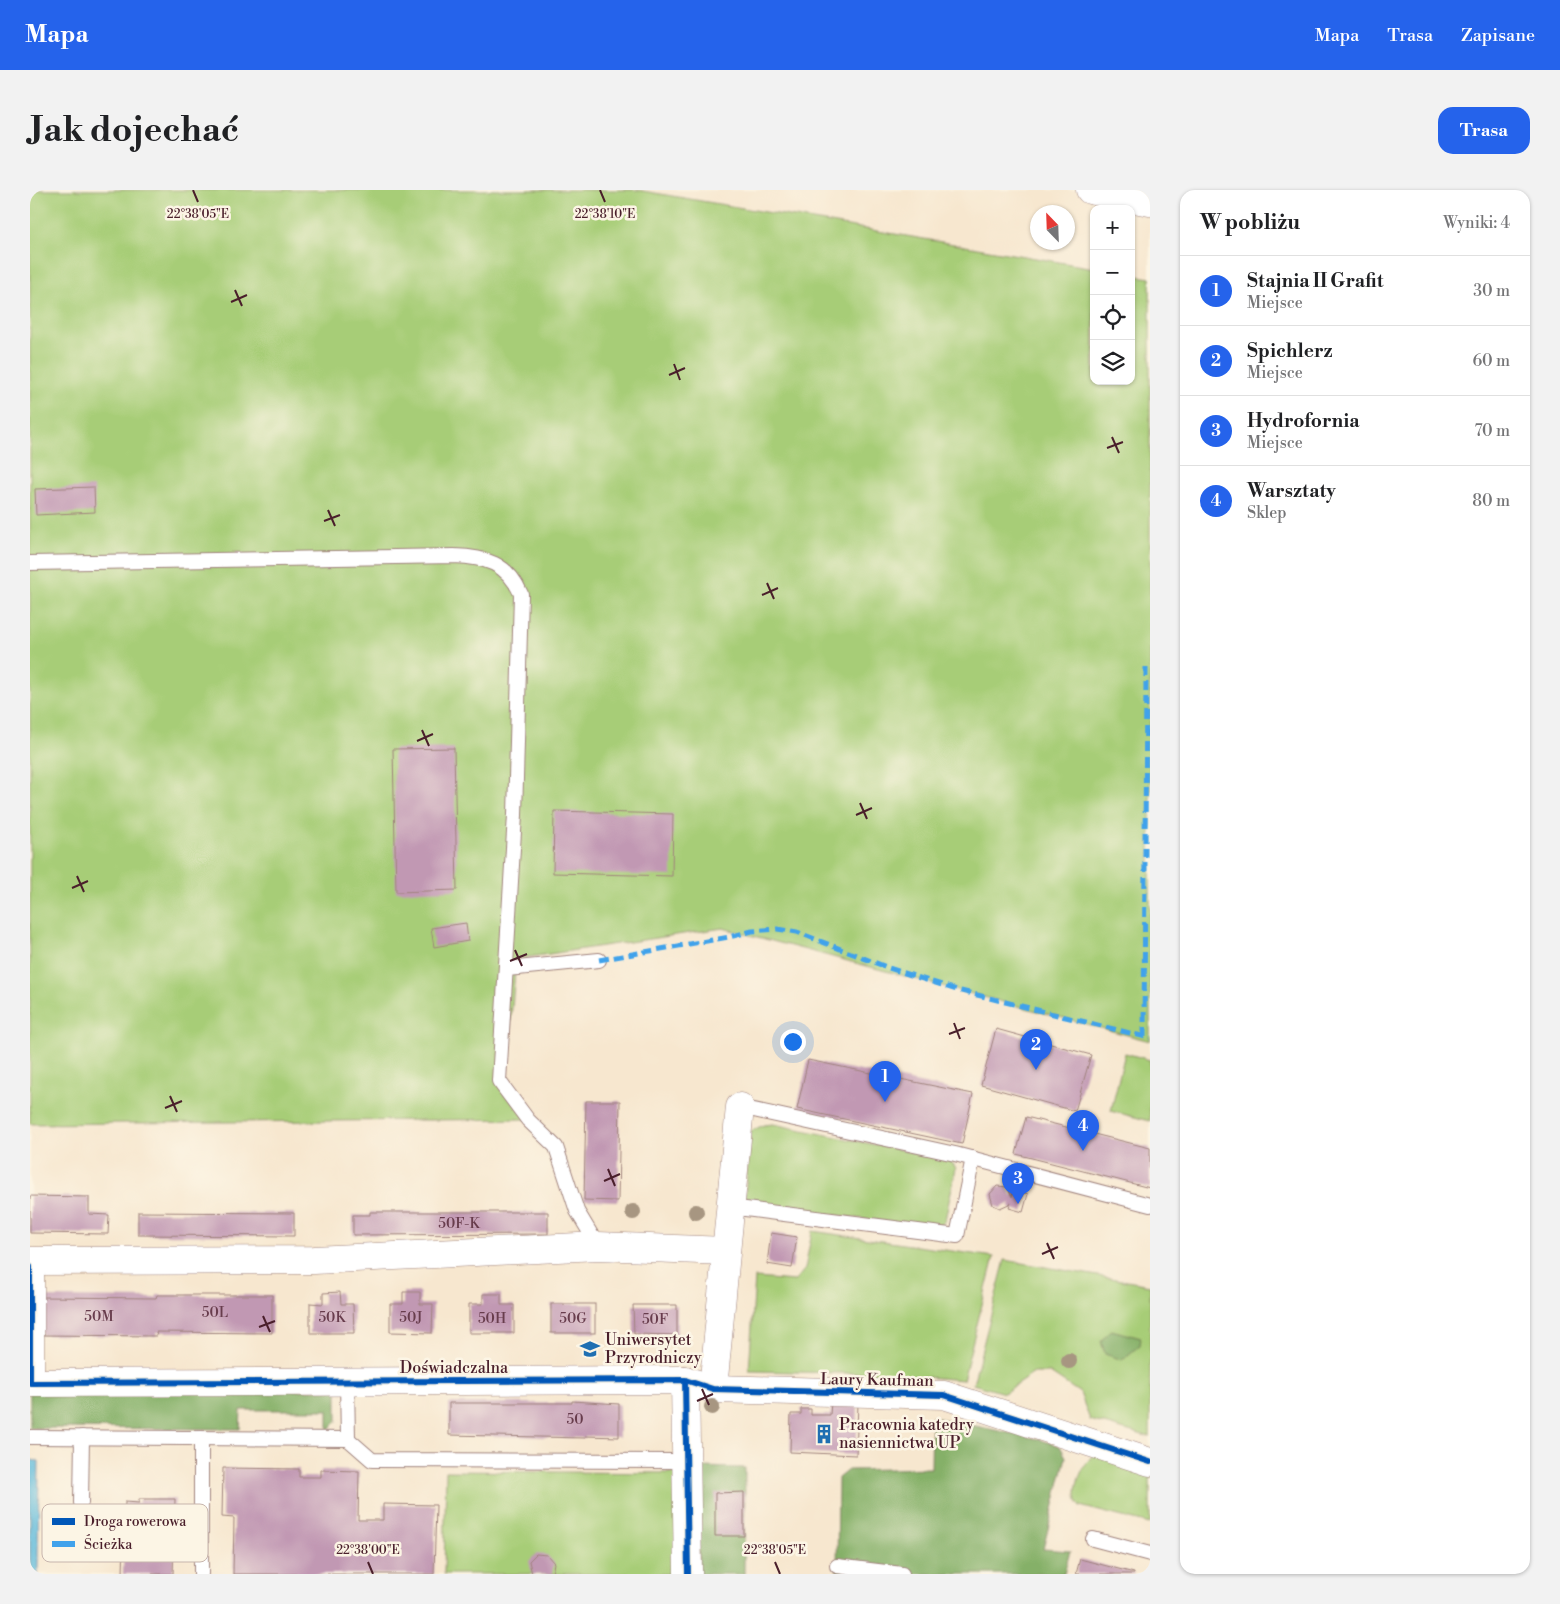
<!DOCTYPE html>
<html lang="pl">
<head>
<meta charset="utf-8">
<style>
  :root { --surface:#fff; --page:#f2f2f2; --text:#202124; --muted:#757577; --line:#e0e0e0; --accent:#2563eb }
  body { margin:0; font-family:"Libre Bodoni",serif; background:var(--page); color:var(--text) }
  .controls { position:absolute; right:15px; top:15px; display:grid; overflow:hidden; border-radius:10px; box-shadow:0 1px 4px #0004 }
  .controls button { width:45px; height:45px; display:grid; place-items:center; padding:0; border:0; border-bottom:1px solid var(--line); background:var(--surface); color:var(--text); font:25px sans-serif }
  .compass { position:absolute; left:1000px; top:15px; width:45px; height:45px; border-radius:50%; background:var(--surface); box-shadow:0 1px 4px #0004; rotate:337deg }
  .you { position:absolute; left:762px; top:851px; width:18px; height:18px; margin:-12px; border:4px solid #fff; border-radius:50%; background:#1a73e8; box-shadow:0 0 0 8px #1a73e833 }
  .badge { display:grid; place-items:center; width:32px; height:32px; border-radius:50%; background:var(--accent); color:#fff; font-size:16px; font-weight:700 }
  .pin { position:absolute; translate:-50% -41px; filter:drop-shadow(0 1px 2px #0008) }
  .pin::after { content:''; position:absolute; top:26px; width:18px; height:15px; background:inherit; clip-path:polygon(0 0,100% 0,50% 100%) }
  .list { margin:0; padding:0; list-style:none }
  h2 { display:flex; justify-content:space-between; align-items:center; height:65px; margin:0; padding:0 20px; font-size:21px }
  h2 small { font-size:16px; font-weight:400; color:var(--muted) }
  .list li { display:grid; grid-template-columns:32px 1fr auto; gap:15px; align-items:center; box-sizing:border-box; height:70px; padding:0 20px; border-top:1px solid var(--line) }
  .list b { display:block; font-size:19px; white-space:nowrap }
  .list p { margin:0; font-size:16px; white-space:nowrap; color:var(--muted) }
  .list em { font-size:16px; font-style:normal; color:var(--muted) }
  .icon { flex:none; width:28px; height:28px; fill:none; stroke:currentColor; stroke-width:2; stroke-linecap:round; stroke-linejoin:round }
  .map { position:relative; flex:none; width:1120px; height:1384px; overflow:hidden; border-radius:15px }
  header { display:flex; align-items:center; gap:30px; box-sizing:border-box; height:70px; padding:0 25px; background:var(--accent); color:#fff }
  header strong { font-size:24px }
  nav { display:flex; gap:28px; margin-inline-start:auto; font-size:18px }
  .intro { display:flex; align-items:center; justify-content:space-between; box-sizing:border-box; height:120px; padding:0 30px }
  h1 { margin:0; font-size:35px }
  .button { padding:12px 22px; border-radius:15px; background:var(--accent); color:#fff; font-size:18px; font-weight:700 }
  main { display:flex; gap:30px; padding:0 30px }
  aside { flex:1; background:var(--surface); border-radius:15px; box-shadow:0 1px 4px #0004 }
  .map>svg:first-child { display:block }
  .green { fill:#a7cd77; stroke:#787651 }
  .forest { fill:#85b068; stroke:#68684a }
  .water { fill:#5dbadb; stroke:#546c83 }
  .building { fill:#c198b3 }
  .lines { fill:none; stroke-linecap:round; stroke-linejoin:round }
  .lane-casing { stroke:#a0837d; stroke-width:16 }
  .street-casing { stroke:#a0837d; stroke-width:29 }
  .lane { stroke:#fff; stroke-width:14 }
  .street { stroke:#fff; stroke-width:28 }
  .quiet { stroke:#40a2eb; stroke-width:5; stroke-dasharray:10 5; stroke-linecap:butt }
  .cycleway-casing { stroke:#fcf5e5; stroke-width:9 }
  .cycleway { stroke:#0057b8; stroke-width:6 }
  .tree { fill:#a79681 }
  .ticks { fill:none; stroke:#4a1f2b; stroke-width:2 }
  .labels { text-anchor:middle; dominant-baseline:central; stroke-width:5; stroke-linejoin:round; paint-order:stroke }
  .number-label { font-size:14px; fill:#683d4d }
  .poi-label { font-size:16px; fill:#4a1f2b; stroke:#fcf5e5; text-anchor:start }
  .street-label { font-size:16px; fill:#4a1f2b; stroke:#fcf5e5 }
  .key { fill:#fcf5e5; stroke:#c7b5ad; stroke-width:1 }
  .key-label { font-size:14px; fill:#4a1f2b }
  .ticks-label { font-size:12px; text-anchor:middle; fill:#4a1f2b; stroke:#fcf5e5; stroke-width:5; stroke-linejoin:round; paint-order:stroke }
</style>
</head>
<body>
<header>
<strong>Mapa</strong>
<nav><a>Mapa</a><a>Trasa</a><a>Zapisane</a></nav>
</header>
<div class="intro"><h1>Jak dojechać</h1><a class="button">Trasa</a></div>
<main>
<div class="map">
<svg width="1120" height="1384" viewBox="0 0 1120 1384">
  <rect width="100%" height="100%" fill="#fcf5e5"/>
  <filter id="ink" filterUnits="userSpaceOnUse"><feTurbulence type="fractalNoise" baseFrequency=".02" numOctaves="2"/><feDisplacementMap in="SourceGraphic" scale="10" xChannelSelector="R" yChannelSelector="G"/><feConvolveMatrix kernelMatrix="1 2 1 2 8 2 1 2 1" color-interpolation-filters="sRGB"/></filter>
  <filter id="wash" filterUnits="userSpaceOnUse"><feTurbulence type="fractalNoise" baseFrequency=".0096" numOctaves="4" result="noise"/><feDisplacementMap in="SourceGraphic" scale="20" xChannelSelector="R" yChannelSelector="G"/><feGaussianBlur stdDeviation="1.12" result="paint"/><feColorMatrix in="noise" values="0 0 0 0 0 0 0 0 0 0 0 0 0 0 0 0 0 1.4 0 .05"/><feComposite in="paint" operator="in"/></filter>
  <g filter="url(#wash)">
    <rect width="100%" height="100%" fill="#f7e7cf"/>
    <g class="green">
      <path d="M0,0H607L1064,78V191H1101V85L1120,88V851L693,738L486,769L476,889L505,929L0,934Z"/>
      <path d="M1095,863L1120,870V931L1081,921Z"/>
      <path d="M743,934L920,970L926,978L915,1030L912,1034L901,1039L723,1013L715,1005L721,941L734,935Z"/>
      <path d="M782,1041L964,1067L933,1190L859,1184L719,1181L725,1088L765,1091L775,1079Z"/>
      <path d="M975,1070L1120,1095V1247L1060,1230L1050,1203L1020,1183H1004L974,1203L943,1194Z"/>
      <path d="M1065,1264L1120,1284V1334L1050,1316C1039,1304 1053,1272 1065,1264Z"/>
      <path d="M416,1281L646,1283L647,1384H414Z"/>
    </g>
    <g class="forest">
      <path d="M1081,1140L1111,1148L1110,1155L1092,1170L1075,1164L1071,1151Z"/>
      <path d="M307,1200V1231L298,1240V1220H211L210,1239L0,1238V1201Z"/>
      <path d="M902,1227L1008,1249L1030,1256L1036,1267L1013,1359L1040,1361L1034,1384H807L808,1288L818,1280L901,1278Z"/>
      <path d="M667,1277L715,1278L714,1384H669Z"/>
    </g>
    <path class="water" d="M0,1270L9,1271L8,1384H0Z"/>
    <g id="blocks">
      <g class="building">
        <path d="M64,297L65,322L6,325L5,299Z"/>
        <path d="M424,558L427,700L366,702L363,559Z"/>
        <path d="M524,621L643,624L642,686L523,683Z"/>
        <path d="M436,733L438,751L404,757L401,738Z"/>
        <path d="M966,839L1061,865L1045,921L951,895Z"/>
        <path d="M778,870L943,904L932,954L767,919Z"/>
        <path d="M556,911H590L588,1011L554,1010Z"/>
        <path d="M996,927L1120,958V998L986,964Z"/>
        <path d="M967,996L977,997L982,1007L984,1000L998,1004L993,1022L979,1018L981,1013L970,1018L963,1015L960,1004Z"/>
        <path d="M0,1006L59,1007V1024L79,1025L78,1044L0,1043Z"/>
        <path d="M108,1022L264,1023V1046L108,1045Z"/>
        <path d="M340,1022H518V1044L323,1045V1025H340Z"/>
        <path d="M741,1043L767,1047L762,1078L737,1074Z"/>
        <path d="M310,1102L311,1114H323L324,1143H280V1113L293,1114V1103Z"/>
        <path d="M373,1102H390V1114H403L402,1143L360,1142V1114H373Z"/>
        <path d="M453,1104H471V1115H484V1143H439V1114H453Z"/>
        <path d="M127,1105H242V1143L126,1142L127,1146L12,1145V1107L126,1108Z"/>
        <rect x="521" y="1114" width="44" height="29"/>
        <path d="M603,1115H647V1145L604,1144Z"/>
        <path d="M542,1211L589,1214V1247L555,1246V1248L419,1245V1213H542Z"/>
        <path d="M801,1212L828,1214L826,1265L760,1262L761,1224H771V1219H781V1225H800Z"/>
        <path d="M193,1278L269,1279V1287H291V1280L329,1281L328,1330H353V1314L406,1315L404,1384H203L204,1328L192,1327Z"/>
        <path d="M714,1302V1346H685V1303Z"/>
        <path d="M109,1309H145L143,1384H93L95,1312L109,1313Z"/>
        <path d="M506,1364L517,1365L524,1373L522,1384H502L499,1371Z"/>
        <path d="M1050,1369L1104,1383V1384H1046Z"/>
      </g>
    </g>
  </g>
  <g filter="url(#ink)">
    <use href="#blocks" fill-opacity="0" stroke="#a0837d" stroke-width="1"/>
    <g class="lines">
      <defs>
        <g id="lane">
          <path d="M0,373L424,366C455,367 478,373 491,404L485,625L469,891L498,930L526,957L547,1021L568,1056"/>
          <path d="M477,779L569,770"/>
          <path d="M710,917L925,964L1120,1015"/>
          <path d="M700,1017L927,1046L943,968"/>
          <path d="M0,1247L318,1249L317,1192"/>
          <path d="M318,1249L342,1270L656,1271"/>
          <path d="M51,1313L52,1247"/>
          <path d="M1063,1349L1120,1364"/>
          <path d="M807,1376L872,1384"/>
          <path d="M171,1384V1248"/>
        </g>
        <g id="street">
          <path d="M1060,0L1120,12"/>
          <path d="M0,1071L284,1070L568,1056L696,1061"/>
          <path d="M0,1077V1193L655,1190L658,1384"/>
          <path d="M655,1190L683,1199L914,1205L1120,1272"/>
          <path d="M683,1199L710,917"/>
        </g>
      </defs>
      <use href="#lane" class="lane-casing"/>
      <use href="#street" class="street-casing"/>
      <use href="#lane" class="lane"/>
      <use href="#street" class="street"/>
      <g class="quiet">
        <path d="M569,770L699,747L722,741L747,739L767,742L859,778L927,800L1120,848"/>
        <path d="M1114,847L1116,477L1120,474"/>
      </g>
      <defs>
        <g id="cycleway">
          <path d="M0,1077V1193L655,1190L658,1384"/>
          <path d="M655,1190L683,1199L914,1205L1120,1272"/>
        </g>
      </defs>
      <use href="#cycleway" class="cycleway-casing"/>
      <use href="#cycleway" class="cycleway"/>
    </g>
    <g class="tree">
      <circle cx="603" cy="1022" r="8"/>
      <circle cx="666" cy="1022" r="8"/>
      <circle cx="1039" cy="1171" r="8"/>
      <circle cx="682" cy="1217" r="8"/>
    </g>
  </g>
  <path class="ticks" d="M163,0L168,12M570,0L575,12M205,100L212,116M201,112L217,105M644,174L650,190M639,185L655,178M1082,247L1089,263M1077,258L1093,252M298,320L305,336M294,331L310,325M737,393L744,409M732,405L748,398M392,540L399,556M387,551L403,544M830,613L837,629M826,625L842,618M47,686L54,702M42,698L58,691M485,760L492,776M480,771L497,764M924,833L930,849M919,844L935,838M140,906L147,922M135,918L152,911M578,979L585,996M574,991L590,984M1017,1053L1024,1069M1012,1064L1028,1057M233,1126L240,1142M229,1137L245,1131M672,1199L679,1215M667,1211L683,1204M338,1372L343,1384M745,1372L750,1384"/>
  <defs>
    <symbol id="university-bare" viewBox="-9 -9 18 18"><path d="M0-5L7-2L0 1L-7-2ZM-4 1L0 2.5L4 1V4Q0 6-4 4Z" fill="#1f6fb2" stroke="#fcf5e5" stroke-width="2.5" paint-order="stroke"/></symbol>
    <symbol id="building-bare" viewBox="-9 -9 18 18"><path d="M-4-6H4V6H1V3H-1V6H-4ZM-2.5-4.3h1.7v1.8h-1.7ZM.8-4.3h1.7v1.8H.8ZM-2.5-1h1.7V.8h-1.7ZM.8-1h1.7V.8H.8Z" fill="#1f6fb2" stroke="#fcf5e5" stroke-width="2.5" paint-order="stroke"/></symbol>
  </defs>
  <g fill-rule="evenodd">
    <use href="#university-bare" x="546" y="1145" width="28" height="28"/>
    <use href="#building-bare" x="780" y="1230" width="28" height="28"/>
  </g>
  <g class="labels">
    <g class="number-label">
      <text x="429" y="1034">50F-K</text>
      <text x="185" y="1123">50L</text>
      <text x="69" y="1127">50M</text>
      <text x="302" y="1128">50K</text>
      <text x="381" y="1128">50J</text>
      <text x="462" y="1129">50H</text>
      <text x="543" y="1129">50G</text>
      <text x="625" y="1130">50F</text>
      <text x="545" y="1230">50</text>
    </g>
    <g class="poi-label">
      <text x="575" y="1150">Uniwersytet<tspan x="575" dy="18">Przyrodniczy</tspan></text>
      <text x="809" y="1235">Pracownia katedry<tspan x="809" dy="18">nasiennictwa UP</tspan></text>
    </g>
    <g class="street-label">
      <text x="424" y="1178">Doświadczalna</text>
      <text transform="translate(847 1190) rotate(1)">Laury Kaufman</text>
    </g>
  </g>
  <rect x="12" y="1314" width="166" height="58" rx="8" class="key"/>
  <rect x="22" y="1328" width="23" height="7" fill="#0057b8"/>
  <rect x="22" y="1351" width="23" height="6" fill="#40a2eb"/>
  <g class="key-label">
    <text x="54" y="1336">Droga rowerowa</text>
    <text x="54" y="1359">Ścieżka</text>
  </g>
  <g class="ticks-label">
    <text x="168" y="28">22°38'05"E</text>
    <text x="575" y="28">22°38'10"E</text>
    <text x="338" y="1364">22°38'00"E</text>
    <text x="745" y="1364">22°38'05"E</text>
  </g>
</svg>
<div class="controls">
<button>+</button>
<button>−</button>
<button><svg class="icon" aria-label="locate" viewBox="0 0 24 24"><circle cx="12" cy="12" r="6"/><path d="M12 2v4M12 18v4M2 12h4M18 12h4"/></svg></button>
<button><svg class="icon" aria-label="layers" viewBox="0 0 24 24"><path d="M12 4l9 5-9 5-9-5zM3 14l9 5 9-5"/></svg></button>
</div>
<svg class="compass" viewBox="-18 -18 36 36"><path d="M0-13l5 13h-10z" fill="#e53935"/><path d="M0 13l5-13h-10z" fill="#757577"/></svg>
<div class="you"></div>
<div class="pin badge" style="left:855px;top:912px">1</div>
<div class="pin badge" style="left:1006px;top:880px">2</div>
<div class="pin badge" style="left:988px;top:1014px">3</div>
<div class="pin badge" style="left:1053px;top:961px">4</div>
</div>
<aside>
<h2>W pobliżu<small>Wyniki: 4</small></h2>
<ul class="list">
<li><span class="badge">1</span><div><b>Stajnia II Grafit</b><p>Miejsce</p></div><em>30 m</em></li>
<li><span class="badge">2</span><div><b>Spichlerz</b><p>Miejsce</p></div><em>60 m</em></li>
<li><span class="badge">3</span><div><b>Hydrofornia</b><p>Miejsce</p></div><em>70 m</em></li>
<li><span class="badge">4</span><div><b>Warsztaty</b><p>Sklep</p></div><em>80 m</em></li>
</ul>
</aside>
</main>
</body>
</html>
